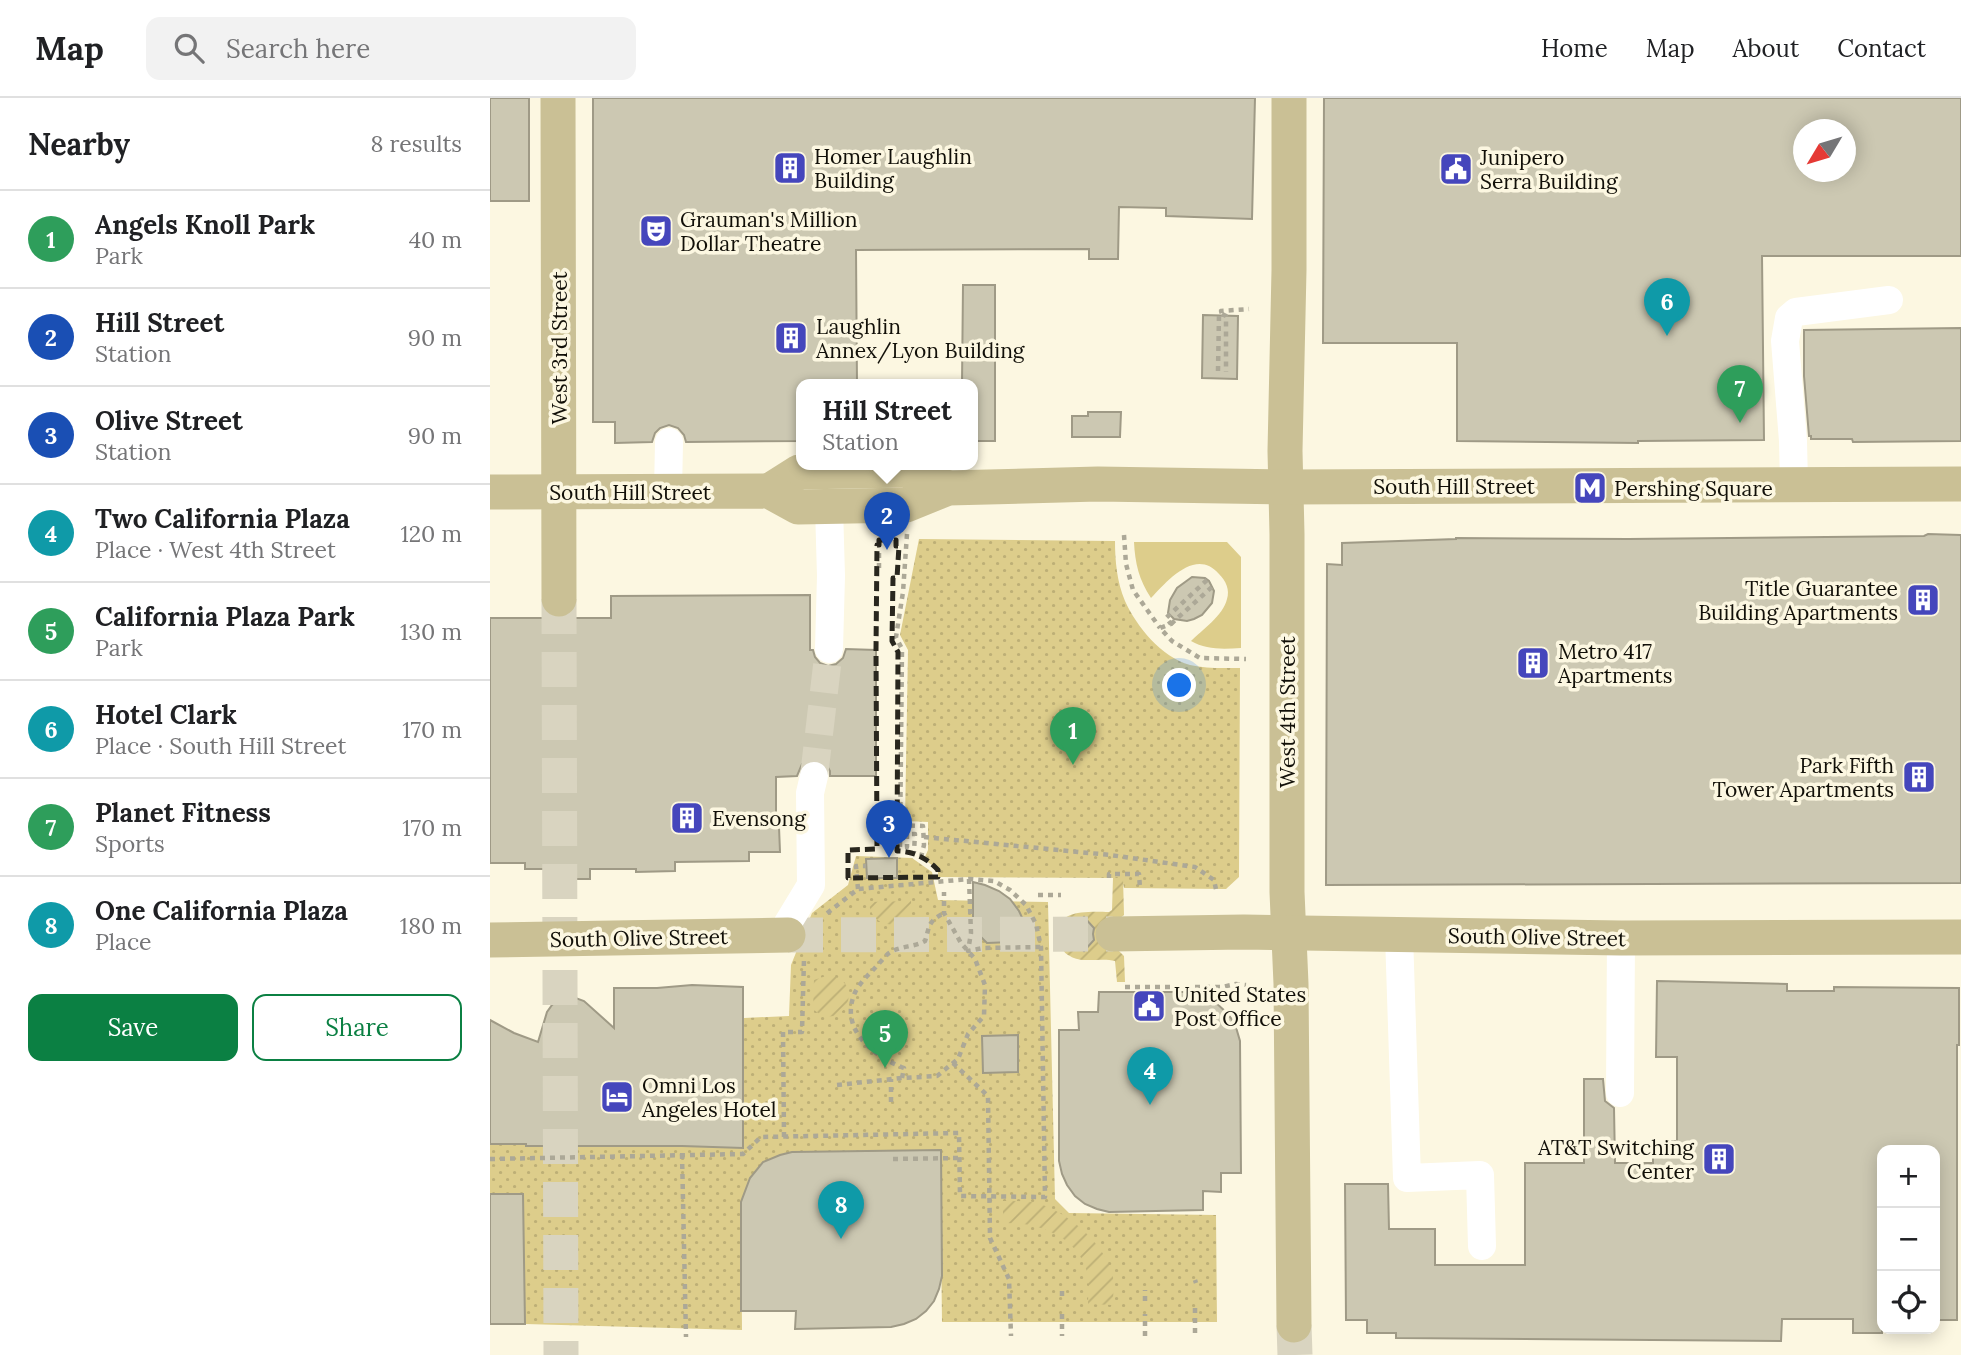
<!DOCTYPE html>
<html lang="en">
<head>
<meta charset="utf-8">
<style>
  :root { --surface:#fff; --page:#f2f2f2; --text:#202124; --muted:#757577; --line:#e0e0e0; --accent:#0b8043 }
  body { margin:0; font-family:Lora,serif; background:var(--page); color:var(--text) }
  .controls { position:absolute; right:21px; bottom:21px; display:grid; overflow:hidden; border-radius:14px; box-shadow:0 4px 18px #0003 }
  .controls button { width:63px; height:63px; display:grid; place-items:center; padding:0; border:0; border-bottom:2px solid var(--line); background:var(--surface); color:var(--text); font:35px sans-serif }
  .compass { position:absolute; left:1303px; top:21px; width:63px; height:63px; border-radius:50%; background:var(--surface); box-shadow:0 4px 18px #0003; rotate:232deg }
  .you { position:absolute; left:690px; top:588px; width:24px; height:24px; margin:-18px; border:5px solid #fff; border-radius:50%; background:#1a73e8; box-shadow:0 0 0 10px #1a73e833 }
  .badge { display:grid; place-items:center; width:46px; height:46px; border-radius:50%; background:var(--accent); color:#fff; font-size:23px; font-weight:700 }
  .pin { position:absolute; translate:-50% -58px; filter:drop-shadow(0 2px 4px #0008) }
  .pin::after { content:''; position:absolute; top:37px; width:24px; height:21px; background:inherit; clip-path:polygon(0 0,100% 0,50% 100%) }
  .popup { position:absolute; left:306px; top:281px; width:182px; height:91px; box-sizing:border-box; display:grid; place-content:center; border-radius:14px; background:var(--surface); filter:drop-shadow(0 2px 5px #0005); font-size:23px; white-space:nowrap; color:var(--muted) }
  .popup b { font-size:26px; color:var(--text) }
  .popup::after { content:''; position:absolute; left:50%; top:100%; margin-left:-14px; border:14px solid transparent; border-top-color:var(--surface) }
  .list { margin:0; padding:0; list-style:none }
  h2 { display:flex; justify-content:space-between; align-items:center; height:91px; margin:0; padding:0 28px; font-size:30px }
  h2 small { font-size:23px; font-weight:400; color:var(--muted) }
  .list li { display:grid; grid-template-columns:46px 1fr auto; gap:21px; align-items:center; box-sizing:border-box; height:98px; padding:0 28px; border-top:2px solid var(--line) }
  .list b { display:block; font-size:26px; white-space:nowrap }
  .list p { margin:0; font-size:23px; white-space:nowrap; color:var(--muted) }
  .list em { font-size:23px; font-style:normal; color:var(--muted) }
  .actions { display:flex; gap:14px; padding:21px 28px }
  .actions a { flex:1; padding:16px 0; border:2px solid var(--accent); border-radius:14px; text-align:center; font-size:24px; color:var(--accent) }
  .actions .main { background:var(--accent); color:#fff }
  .icon { flex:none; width:38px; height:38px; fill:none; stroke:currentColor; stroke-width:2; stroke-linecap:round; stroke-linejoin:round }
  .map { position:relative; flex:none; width:1471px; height:1257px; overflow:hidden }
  header { display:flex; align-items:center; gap:42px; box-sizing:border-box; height:98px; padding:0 35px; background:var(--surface); border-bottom:2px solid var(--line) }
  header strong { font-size:33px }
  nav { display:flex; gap:38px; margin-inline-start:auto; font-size:24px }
  .search { width:490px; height:63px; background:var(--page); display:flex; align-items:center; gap:18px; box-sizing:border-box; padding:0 24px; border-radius:14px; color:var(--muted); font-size:26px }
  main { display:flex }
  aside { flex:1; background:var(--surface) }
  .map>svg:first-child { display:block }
  .grass { fill:#ddcd8b }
  .park { fill:url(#park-dots) }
  .garden { fill:url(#garden-furrows) }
  .building { fill:#ccc8b2; stroke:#9f9a86; stroke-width:2; fill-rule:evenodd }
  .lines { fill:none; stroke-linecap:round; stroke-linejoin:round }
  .minor-tunnel { stroke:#d9d4c0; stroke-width:28; stroke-dasharray:28 14; stroke-linecap:butt }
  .major-tunnel { stroke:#d9d4c0; stroke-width:35; stroke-dasharray:35 18; stroke-linecap:butt }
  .path { stroke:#aca897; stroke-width:4.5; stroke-dasharray:5 5; stroke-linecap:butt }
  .minor { stroke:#fff; stroke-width:28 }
  .major { stroke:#cac095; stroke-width:35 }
  .rail { stroke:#29271e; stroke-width:5; stroke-dasharray:10 5; stroke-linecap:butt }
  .labels { text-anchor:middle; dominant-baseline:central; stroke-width:7; stroke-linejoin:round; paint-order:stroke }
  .poi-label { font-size:21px; fill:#110f08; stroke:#fcf7e1; text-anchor:start }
  .street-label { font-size:21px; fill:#110f08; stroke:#fcf7e1 }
</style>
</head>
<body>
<header>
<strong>Map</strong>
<div class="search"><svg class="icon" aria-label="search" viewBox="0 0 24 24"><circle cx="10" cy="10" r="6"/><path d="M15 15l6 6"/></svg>Search here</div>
<nav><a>Home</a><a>Map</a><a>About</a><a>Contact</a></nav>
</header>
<main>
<aside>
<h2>Nearby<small>8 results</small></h2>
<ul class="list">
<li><span class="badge" style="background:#2e9e5b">1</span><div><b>Angels Knoll Park</b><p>Park</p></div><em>40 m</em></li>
<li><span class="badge" style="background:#1a4fb4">2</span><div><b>Hill Street</b><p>Station</p></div><em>90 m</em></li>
<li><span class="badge" style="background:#1a4fb4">3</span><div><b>Olive Street</b><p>Station</p></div><em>90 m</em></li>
<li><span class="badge" style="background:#0f9aa8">4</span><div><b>Two California Plaza</b><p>Place · West 4th Street</p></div><em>120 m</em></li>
<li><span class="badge" style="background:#2e9e5b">5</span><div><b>California Plaza Park</b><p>Park</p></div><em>130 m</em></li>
<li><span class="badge" style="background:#0f9aa8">6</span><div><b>Hotel Clark</b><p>Place · South Hill Street</p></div><em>170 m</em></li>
<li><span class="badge" style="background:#2e9e5b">7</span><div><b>Planet Fitness</b><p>Sports</p></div><em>170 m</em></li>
<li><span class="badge" style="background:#0f9aa8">8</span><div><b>One California Plaza</b><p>Place</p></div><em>180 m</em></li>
</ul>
<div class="actions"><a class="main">Save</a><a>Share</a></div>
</aside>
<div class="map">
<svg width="1471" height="1257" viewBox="0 0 1471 1257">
  <defs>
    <pattern id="park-dots" width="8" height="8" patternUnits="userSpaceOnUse" patternTransform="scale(1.75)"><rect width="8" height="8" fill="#ddcd8b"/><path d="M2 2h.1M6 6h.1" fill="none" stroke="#bdaf76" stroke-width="1.8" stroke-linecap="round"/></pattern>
    <pattern id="garden-furrows" width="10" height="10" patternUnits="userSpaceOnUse" patternTransform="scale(1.75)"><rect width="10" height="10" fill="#ddcd8b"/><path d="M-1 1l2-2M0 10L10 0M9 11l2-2" fill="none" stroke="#bdaf76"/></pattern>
  </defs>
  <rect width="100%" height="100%" fill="#fcf7e1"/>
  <path class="grass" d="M644,444H737L751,459V550C733,551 716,552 701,543C712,532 733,518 737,501C740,492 736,483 729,476C706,449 677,483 661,500C649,482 645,465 644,444Z"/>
  <g class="park">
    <path d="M429,441L625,443C625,463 627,484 635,503C647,529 671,559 700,567C717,571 733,570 750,570L749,779L736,791L634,790L632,780L448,779V772L434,761L438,752V724L415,723L418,552L410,537Z"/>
    <path d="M366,758L422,760L442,774L448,802L558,804L565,1101L579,1115L726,1117L727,1224H452L450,1052L302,1054L278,1062L268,1070L260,1080L251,1104L252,1232L35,1226L33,1096H0V1039L227,1021V888L254,889V920L299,918L301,867L322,815L358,787Z"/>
  </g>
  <g class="garden">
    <path d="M623,780H633L634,817L630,820L627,851L634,858L635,884H627L625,863C611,859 592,866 580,858C573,855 569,847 568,840C563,810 601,814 619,814L622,812Z"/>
    <path d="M421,803C423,833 381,835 379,804Z"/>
    <path d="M339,877C378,884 352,938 323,911L324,882Z"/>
    <path d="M513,1103C522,1103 532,1103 541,1104C573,1109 617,1146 623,1179C624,1187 623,1198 623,1207L598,1206C598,1194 600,1180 595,1168C583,1136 544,1124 513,1125Z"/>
  </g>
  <g class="building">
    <rect x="0" y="0" width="39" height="103"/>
    <path d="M103,0H765L762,121L676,118V110L629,109L628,161H599V151L366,152L367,286H311V343L196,344L194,337L188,330L179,327L170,330L165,335L162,344L125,345V324H103Z"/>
    <path d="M834,0H1471V158H1272L1274,342L1148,343V345L967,343V245H833ZM1313,32H1355V74H1313Z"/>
    <path d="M473,187H505V343H483V286H472Z"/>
    <path d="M713,217L748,218L747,281L712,280Z"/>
    <path d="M1471,230V343L1363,344L1362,341H1321V338H1319L1314,278V232Z"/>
    <path d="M598,314H631L630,339H582V318H598Z"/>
    <path d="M1438,436L1471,437V785L836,787L837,466L852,467V445L966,441V440L1138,441L1434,438Z"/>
    <path d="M702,479L715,480L719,483L724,493L722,505L712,517L704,521L697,523L684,521L678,515L680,502L687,490Z"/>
    <path d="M320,497V552H323L325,559L330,565L338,568L346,566L353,560L356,551L386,552V678H340V673L336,666L327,662H319L312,666L307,678L286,679V729H289L290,754H259V763L185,764V773L146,774V771H100V781H57V771H35V765H0V520H121V498Z"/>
    <path d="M407,760V780H377L376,761Z"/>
    <path d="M483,784L495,787L509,793L520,801L529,813L543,843L497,845L483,831Z"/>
    <path d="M594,819L604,830L603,836L604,842L594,853L577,836Z"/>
    <path d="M1167,883L1297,886V893H1344V889L1469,890V947H1467V1222H1445V1052H1392V1235H1363V1221H1292L1291,1243L906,1240V1235H877V1222H856L855,1086H898L899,1131H945V1167H1035V1065H1094V981H1113L1115,1003L1124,1010L1125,1065H1163V1057H1176V1043H1187V959H1166Z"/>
    <path d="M202,887L253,889V1050L192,1048H36V1046H0V922L24,935L48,944L57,914L62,907L70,901L83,899L94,903L124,930V890H167Z"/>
    <path d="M609,894H702L723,902L738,916L745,926L750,943L751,1075H731V1094L713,1093V1112L619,1114L607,1111L595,1106L585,1098L577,1087L572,1076L569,1063V932H589L588,914H608Z"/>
    <path d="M528,937V974L493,975L492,938Z"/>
    <path d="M451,1052L452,1178L449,1191L444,1203L436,1213L426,1221L414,1226L401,1229L305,1231L306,1213H251V1104L260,1080L273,1064L290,1057L302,1054Z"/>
    <path d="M0,1096H33L35,1226H0Z"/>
  </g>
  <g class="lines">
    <path class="minor-tunnel" d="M324,678L339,551"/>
    <g class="major-tunnel">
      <path d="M69,501L71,1257"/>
      <path d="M298,837L623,836"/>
      <path d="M804,1227L805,1257"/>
    </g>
    <g class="path">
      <path d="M732,216L736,218V274"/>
      <path d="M728,273L729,217L732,216L731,213L759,211"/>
      <path d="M417,436L413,494L406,539L412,551L410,749H417V736H425L424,754"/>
      <path d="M634,437L636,466L643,492L670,530"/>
      <path d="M389,470V450"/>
      <path d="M717,482L676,520L681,526L670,530L682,543L710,560L756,561"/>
      <path d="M681,526L723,488"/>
      <path d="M410,727L433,728L434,747L431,759"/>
      <path d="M434,739L620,757L705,769L724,782L727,796"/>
      <path d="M619,780V776H649L650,790"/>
      <path d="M479,781L481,835L478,853L493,850L551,849"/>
      <path d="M368,791L366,768H376"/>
      <path d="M548,797H571"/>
      <path d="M635,889H732L746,886L756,887"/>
      <path d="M463,965L498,998L500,1140L519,1181L521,1238"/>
      <path d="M412,980L414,970C385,959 350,933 364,897C367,888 377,878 384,871C389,866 394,859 399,855C409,848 425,849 435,843C440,828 437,824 454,815"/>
      <path d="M347,987L412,980L447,978L468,961L478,936L494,918L495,887L485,861L471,845L454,815V794"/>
      <path d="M401,1004V981"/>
      <path d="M294,1039L293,934H312L314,861"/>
      <path d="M192,1056L196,1239"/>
      <path d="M0,1061L253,1056L271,1039L469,1035L470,1098L555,1099L551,849L546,826L536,807L520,792L504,783L479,781L368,791L336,816"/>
      <path d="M403,1061L470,1060"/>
      <path d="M705,1182L706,1185"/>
      <path d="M572,1193V1202"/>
      <path d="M655,1203V1192"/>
      <path d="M705,1210V1238"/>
      <path d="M572,1216V1238"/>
      <path d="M655,1238V1216"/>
    </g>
    <g class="minor">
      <path d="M1304,386L1303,343L1295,243L1299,220L1306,214L1399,202"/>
      <path d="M178,394L179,344"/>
      <path d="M339,409L341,478L339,551"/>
      <path d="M909,837L917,1080L990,1077L992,1148"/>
      <path d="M290,838L321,787L320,695L324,678"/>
      <path d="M1130,995L1131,840"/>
    </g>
    <g class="major">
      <path d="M68,0L69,501"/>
      <path d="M799,0V172L795,353L797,436V794L801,886L804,1227"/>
      <path d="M279,393L309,374L416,372L458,390"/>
      <path d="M0,394L279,393L308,409L416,407L458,390L608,386L797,389L1471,386"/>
      <path d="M623,836L754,834L1131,840L1471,839"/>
      <path d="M0,842L298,837"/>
    </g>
    <path class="rail" d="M389,442H406V448H409L407,480H403L402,543L408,554L407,753C423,753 437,760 448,772V779L358,780V752L387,751L386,552L387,447H389Z"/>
  </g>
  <defs>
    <symbol id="building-square" viewBox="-11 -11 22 22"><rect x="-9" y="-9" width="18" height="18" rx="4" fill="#4546bc" stroke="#fcf7e1"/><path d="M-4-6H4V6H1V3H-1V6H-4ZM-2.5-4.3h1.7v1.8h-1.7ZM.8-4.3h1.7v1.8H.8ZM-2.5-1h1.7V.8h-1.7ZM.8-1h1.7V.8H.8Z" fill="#fff"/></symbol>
    <symbol id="civic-square" viewBox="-11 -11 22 22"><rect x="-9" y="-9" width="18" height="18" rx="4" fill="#4546bc" stroke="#fcf7e1"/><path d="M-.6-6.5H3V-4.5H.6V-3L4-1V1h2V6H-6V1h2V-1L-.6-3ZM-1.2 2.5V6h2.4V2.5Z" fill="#fff"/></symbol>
    <symbol id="theatre-square" viewBox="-11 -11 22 22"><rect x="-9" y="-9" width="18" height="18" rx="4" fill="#4546bc" stroke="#fcf7e1"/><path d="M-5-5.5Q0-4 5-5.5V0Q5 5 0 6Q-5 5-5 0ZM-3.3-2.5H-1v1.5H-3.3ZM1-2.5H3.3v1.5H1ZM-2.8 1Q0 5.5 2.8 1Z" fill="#fff"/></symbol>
    <symbol id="metro-square" viewBox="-11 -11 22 22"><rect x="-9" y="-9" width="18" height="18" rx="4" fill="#4546bc" stroke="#fcf7e1"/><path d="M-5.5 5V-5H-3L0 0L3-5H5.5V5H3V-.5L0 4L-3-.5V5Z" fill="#fff"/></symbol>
    <symbol id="hotel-square" viewBox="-11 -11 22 22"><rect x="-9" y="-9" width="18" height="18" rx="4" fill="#4546bc" stroke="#fcf7e1"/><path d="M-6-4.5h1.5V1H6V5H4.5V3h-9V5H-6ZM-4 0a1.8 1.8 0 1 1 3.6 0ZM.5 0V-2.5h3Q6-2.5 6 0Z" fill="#fff"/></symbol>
  </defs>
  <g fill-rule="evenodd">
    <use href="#building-square" x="281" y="51" width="38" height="38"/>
    <use href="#civic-square" x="947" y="52" width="38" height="38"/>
    <use href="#theatre-square" x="147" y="114" width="38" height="38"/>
    <use href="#building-square" x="282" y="221" width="38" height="38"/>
    <use href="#metro-square" x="1081" y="371" width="38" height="38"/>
    <use href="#building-square" x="1414" y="483" width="38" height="38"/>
    <use href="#building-square" x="1024" y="546" width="38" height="38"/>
    <use href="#building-square" x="1410" y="660" width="38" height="38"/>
    <use href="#building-square" x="178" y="701" width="38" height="38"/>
    <use href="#civic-square" x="640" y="889" width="38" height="38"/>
    <use href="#hotel-square" x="108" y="980" width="38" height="38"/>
    <use href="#building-square" x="1210" y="1042" width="38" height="38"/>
  </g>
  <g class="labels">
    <g class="poi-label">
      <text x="324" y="58">Homer Laughlin<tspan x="324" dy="24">Building</tspan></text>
      <text x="990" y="59">Junipero<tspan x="990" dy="24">Serra Building</tspan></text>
      <text x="190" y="121">Grauman's Million<tspan x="190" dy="24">Dollar Theatre</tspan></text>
      <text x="326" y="228">Laughlin<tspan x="326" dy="24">Annex/Lyon Building</tspan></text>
      <text x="1124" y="390">Pershing Square</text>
      <text x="1408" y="490" text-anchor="end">Title Guarantee<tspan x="1408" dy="24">Building Apartments</tspan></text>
      <text x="1068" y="553">Metro 417<tspan x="1068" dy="24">Apartments</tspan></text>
      <text x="1404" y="667" text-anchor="end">Park Fifth<tspan x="1404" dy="24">Tower Apartments</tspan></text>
      <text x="222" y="720">Evensong</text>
      <text x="684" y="896">United States<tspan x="684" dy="24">Post Office</tspan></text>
      <text x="152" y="987">Omni Los<tspan x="152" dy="24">Angeles Hotel</tspan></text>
      <text x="1204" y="1049" text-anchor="end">AT&amp;T Switching<tspan x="1204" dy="24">Center</tspan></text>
    </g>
    <g class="street-label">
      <text transform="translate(69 250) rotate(-90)">West 3rd Street</text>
      <text x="964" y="388">South Hill Street</text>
      <text x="140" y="394">South Hill Street</text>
      <text transform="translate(797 614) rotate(-90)">West 4th Street</text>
      <text transform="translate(1047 839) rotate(1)">South Olive Street</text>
      <text transform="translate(149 840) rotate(-1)">South Olive Street</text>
    </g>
  </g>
</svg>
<div class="controls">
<button>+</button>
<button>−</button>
<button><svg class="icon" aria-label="locate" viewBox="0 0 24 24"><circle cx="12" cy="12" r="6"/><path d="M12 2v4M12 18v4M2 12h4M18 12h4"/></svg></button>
</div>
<svg class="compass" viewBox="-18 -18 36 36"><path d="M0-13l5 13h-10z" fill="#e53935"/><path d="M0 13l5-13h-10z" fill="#757577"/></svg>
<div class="you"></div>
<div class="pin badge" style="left:583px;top:667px;background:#2e9e5b">1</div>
<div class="pin badge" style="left:397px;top:452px;background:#1a4fb4">2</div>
<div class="popup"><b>Hill Street</b>Station</div>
<div class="pin badge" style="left:399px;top:760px;background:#1a4fb4">3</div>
<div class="pin badge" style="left:660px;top:1007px;background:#0f9aa8">4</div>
<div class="pin badge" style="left:395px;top:970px;background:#2e9e5b">5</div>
<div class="pin badge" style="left:1177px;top:238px;background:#0f9aa8">6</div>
<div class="pin badge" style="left:1250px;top:325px;background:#2e9e5b">7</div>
<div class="pin badge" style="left:351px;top:1141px;background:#0f9aa8">8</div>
</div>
</main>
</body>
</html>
